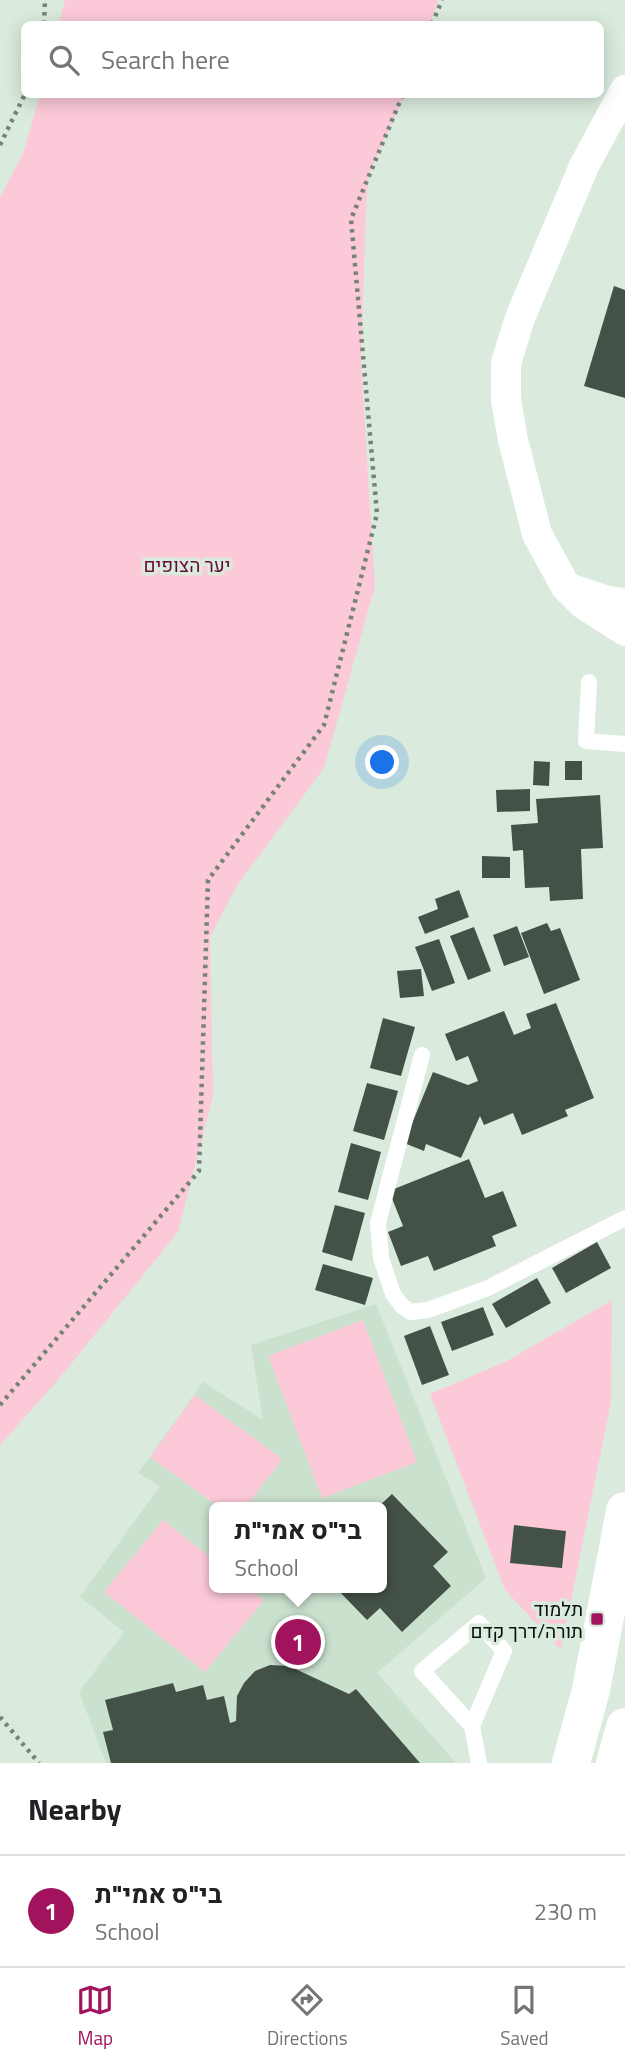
<!DOCTYPE html>
<html lang="en">
<head>
<meta charset="utf-8">
<style>
  :root { --surface:#fff; --page:#f6f6f6; --text:#202124; --muted:#757577; --line:#e0e0e0; --accent:#a1135c }
  body { margin:0; font-family:"Titillium Web",Heebo,sans-serif; background:var(--page); color:var(--text) }
  .you { position:absolute; left:383px; top:763px; width:24px; height:24px; margin:-18px; border:5px solid #fff; border-radius:50%; background:#1a73e8; box-shadow:0 0 0 10px #1a73e833 }
  .badge { display:grid; place-items:center; width:46px; height:46px; border-radius:50%; background:var(--accent); color:#fff; font-size:23px; font-weight:700 }
  .pin { position:absolute; translate:-50% -50%; border:4px solid #fff; box-shadow:0 2px 7px #0006 }
  .popup { position:absolute; left:209px; top:1502px; width:178px; height:91px; box-sizing:border-box; display:grid; place-content:center; border-radius:10px; background:var(--surface); filter:drop-shadow(0 2px 5px #0005); font-size:23px; white-space:nowrap; color:var(--muted) }
  .popup b { font-size:26px; color:var(--text) }
  .popup::after { content:''; position:absolute; left:50%; top:100%; margin-left:-14px; border:14px solid transparent; border-top-color:var(--surface) }
  .list { margin:0; padding:0; list-style:none }
  h2 { display:flex; justify-content:space-between; align-items:center; height:91px; margin:0; padding:0 28px; font-size:30px }
  h2 small { font-size:23px; font-weight:400; color:var(--muted) }
  .list li { display:grid; grid-template-columns:46px 1fr auto; gap:21px; align-items:center; box-sizing:border-box; height:112px; padding:0 28px; border-top:2px solid var(--line) }
  .list b { display:block; font-size:26px; white-space:nowrap }
  .list p { margin:0; font-size:23px; white-space:nowrap; color:var(--muted) }
  .list em { font-size:23px; font-style:normal; color:var(--muted) }
  .icon { flex:none; width:38px; height:38px; fill:none; stroke:currentColor; stroke-width:2; stroke-linecap:round; stroke-linejoin:round }
  .map { position:relative; flex:none; width:625px; height:1763px; overflow:hidden }
  .search { position:absolute; background:var(--surface); box-shadow:0 4px 18px #0003; left:21px; right:21px; top:21px; height:77px; display:flex; align-items:center; gap:18px; box-sizing:border-box; padding:0 24px; border-radius:10px; color:var(--muted); font-size:26px }
  .sheet { height:203px; background:var(--surface) }
  nav { display:flex; justify-content:space-around; align-items:center; box-sizing:border-box; height:98px; border-top:2px solid var(--line); background:var(--surface); font-size:19px; color:var(--muted) }
  nav a { display:grid; justify-items:center; gap:4px }
  nav .on { color:var(--accent) }
  .map>svg:first-child { display:block }
  .built { fill:#cae1ce; fill-rule:evenodd }
  .green { fill:#fcc9d9 }
  .building { fill:#435146 }
  .lines { fill:none; stroke-linecap:round; stroke-linejoin:round }
  .path { stroke:#778279; stroke-width:4.5; stroke-dasharray:3.5 5; stroke-linecap:butt }
  .lane { stroke:#fff; stroke-width:16 }
  .street { stroke:#fff; stroke-width:30 }
  .secondary { stroke:#fff; stroke-width:38 }
  .poi-dot { fill:#a1135c; stroke:#daebdd; stroke-width:2.5 }
  .labels { text-anchor:middle; dominant-baseline:central; stroke-width:7; stroke-linejoin:round; paint-order:stroke }
  .park-label { font-size:19px; fill:#680b3a; stroke:#daebdd }
  .poi-label { font-size:19px; fill:#0c110d; stroke:#daebdd; text-anchor:end }
</style>
</head>
<body>
<div class="map">
<svg width="625" height="1763" viewBox="0 0 625 1763">
  <rect width="100%" height="100%" fill="#daebdd"/>
  <path class="built" d="M376,1304L486,1578L377,1673L456,1763H106L79,1692L124,1632L80,1597L160,1486L138,1473L203,1382L263,1420L251,1345ZM214,1507H382V1588H214Z"/>
  <g class="green">
    <path d="M65,0H438L430,24H59Z"/>
    <path d="M40,95H405L369,173L366,207L361,363L375,586L324,768L237,885L210,937L213,1096L178,1232L58,1380L0,1445V198L24,151Z"/>
    <path d="M612,1300L611,1402L561,1650L505,1590L430,1394L507,1361Z"/>
    <path d="M363,1320L417,1462L322,1498L268,1356Z"/>
    <path d="M195,1395L282,1459L246,1507H219L150,1457Z"/>
    <path d="M163,1520L214,1560V1588H248L264,1600L205,1672L104,1592Z"/>
  </g>
  <g class="building">
    <path d="M614,286L625,290V398L584,386Z"/>
    <path d="M534,761L550,762L549,786L533,785Z"/>
    <rect x="565" y="761" width="17" height="19"/>
    <path d="M530,789V811L497,812L496,790Z"/>
    <path d="M600,795L603,848L581,849L583,899L550,901L549,887L525,888L523,850L513,851L511,825L538,823L536,799Z"/>
    <path d="M482,856L510,857V878H482Z"/>
    <path d="M459,890L469,917L425,934L418,917L438,909L435,899Z"/>
    <path d="M547,923L551,931L560,928L580,980L544,994L521,933Z"/>
    <path d="M517,926L529,957L504,966L493,935Z"/>
    <path d="M474,927L491,971L468,980L450,936Z"/>
    <path d="M439,939L455,983L432,991L415,947Z"/>
    <path d="M421,969L424,996L400,998L397,971Z"/>
    <path d="M556,1003L594,1098L565,1110L568,1116L522,1135L513,1113L484,1125L480,1116L461,1158L426,1144L424,1151L404,1143L433,1072L468,1085L478,1081L468,1056L456,1061L445,1034L504,1011L514,1035L531,1028L526,1014Z"/>
    <path d="M383,1018L415,1027L401,1076L370,1068Z"/>
    <path d="M367,1083L398,1091L384,1140L353,1131Z"/>
    <path d="M351,1143L381,1152L368,1200L338,1192Z"/>
    <path d="M469,1159L485,1198L503,1191L517,1226L492,1236L496,1246L434,1271L428,1256L401,1266L388,1232L403,1226L389,1191Z"/>
    <path d="M335,1205L365,1213L352,1261L322,1252Z"/>
    <path d="M597,1242L611,1268L566,1293L552,1268Z"/>
    <path d="M323,1264L373,1278L365,1305L315,1290Z"/>
    <path d="M537,1278L551,1303L506,1328L492,1304Z"/>
    <path d="M483,1307L494,1335L452,1351L441,1322Z"/>
    <path d="M430,1326L449,1375L422,1385L404,1336Z"/>
    <path d="M392,1494L448,1552L433,1566L451,1586L402,1632L380,1608L367,1620L336,1588H382V1507H378Z"/>
    <path d="M514,1525L566,1531L562,1568L510,1563Z"/>
    <path d="M270,1665L289,1666L349,1694L356,1689L420,1763H111L103,1732L113,1730L105,1700L173,1683L176,1692L203,1685L207,1700L224,1696L230,1723L236,1721L237,1696L244,1683L255,1671Z"/>
  </g>
  <g class="lines">
    <g class="path">
      <path d="M44,24L45,0"/>
      <path d="M432,24L442,0"/>
      <path d="M0,145L25,94"/>
      <path d="M0,1405L199,1171L208,880L324,725L377,514L351,219L403,94"/>
      <path d="M0,1717L39,1763"/>
    </g>
    <g class="lane">
      <path d="M589,682L586,741L625,744"/>
      <path d="M422,1055L378,1223L381,1258L393,1294L402,1306L411,1312L428,1310L488,1288L625,1218"/>
      <path d="M472,1726L504,1651L479,1623L422,1671L472,1726L479,1763"/>
    </g>
    <g class="street">
      <path d="M566,587L537,534L513,440L506,400V363L520,318L584,166L625,90"/>
      <path d="M625,603L607,601L566,587L583,604L625,631"/>
    </g>
    <g class="secondary">
      <path d="M571,1763L591,1690L625,1511"/>
      <path d="M615,1763L625,1727"/>
    </g>
  </g>
  <rect class="poi-dot" x="590" y="1612" width="14" height="14" rx="3.5"/>
  <g class="labels">
    <g class="park-label">
      <text x="187" y="564">יער הצופים</text>
    </g>
    <g class="poi-label">
      <text x="583" y="1608">תלמוד<tspan x="583" dy="22">תורה/דרך קדם</tspan></text>
    </g>
  </g>
</svg>
<div class="you"></div>
<div class="pin badge" style="left:298px;top:1642px">1</div>
<div class="popup"><b>בי&quot;ס אמי&quot;ת</b>School</div>
<div class="search"><svg class="icon" aria-label="search" viewBox="0 0 24 24"><circle cx="10" cy="10" r="6"/><path d="M15 15l6 6"/></svg>Search here</div>
</div>
<section class="sheet">
<h2>Nearby<small></small></h2>
<ul class="list">
<li><span class="badge">1</span><div><b>בי&quot;ס אמי&quot;ת</b><p>School</p></div><em>230 m</em></li>
</ul>
</section>
<nav>
<a class="on"><svg class="icon" aria-label="map" viewBox="0 0 24 24"><path d="M3 6l6-2 6 2 6-2v14l-6 2-6-2-6 2zM9 4v14M15 6v14"/></svg>Map</a>
<a><svg class="icon" aria-label="directions" viewBox="0 0 24 24"><path d="M12 3l9 9-9 9-9-9zM9 14v-3h6M13 9l2 2-2 2"/></svg>Directions</a>
<a><svg class="icon" aria-label="saved" viewBox="0 0 24 24"><path d="M7 4h10v16l-5-4-5 4z"/></svg>Saved</a>
</nav>
</body>
</html>
